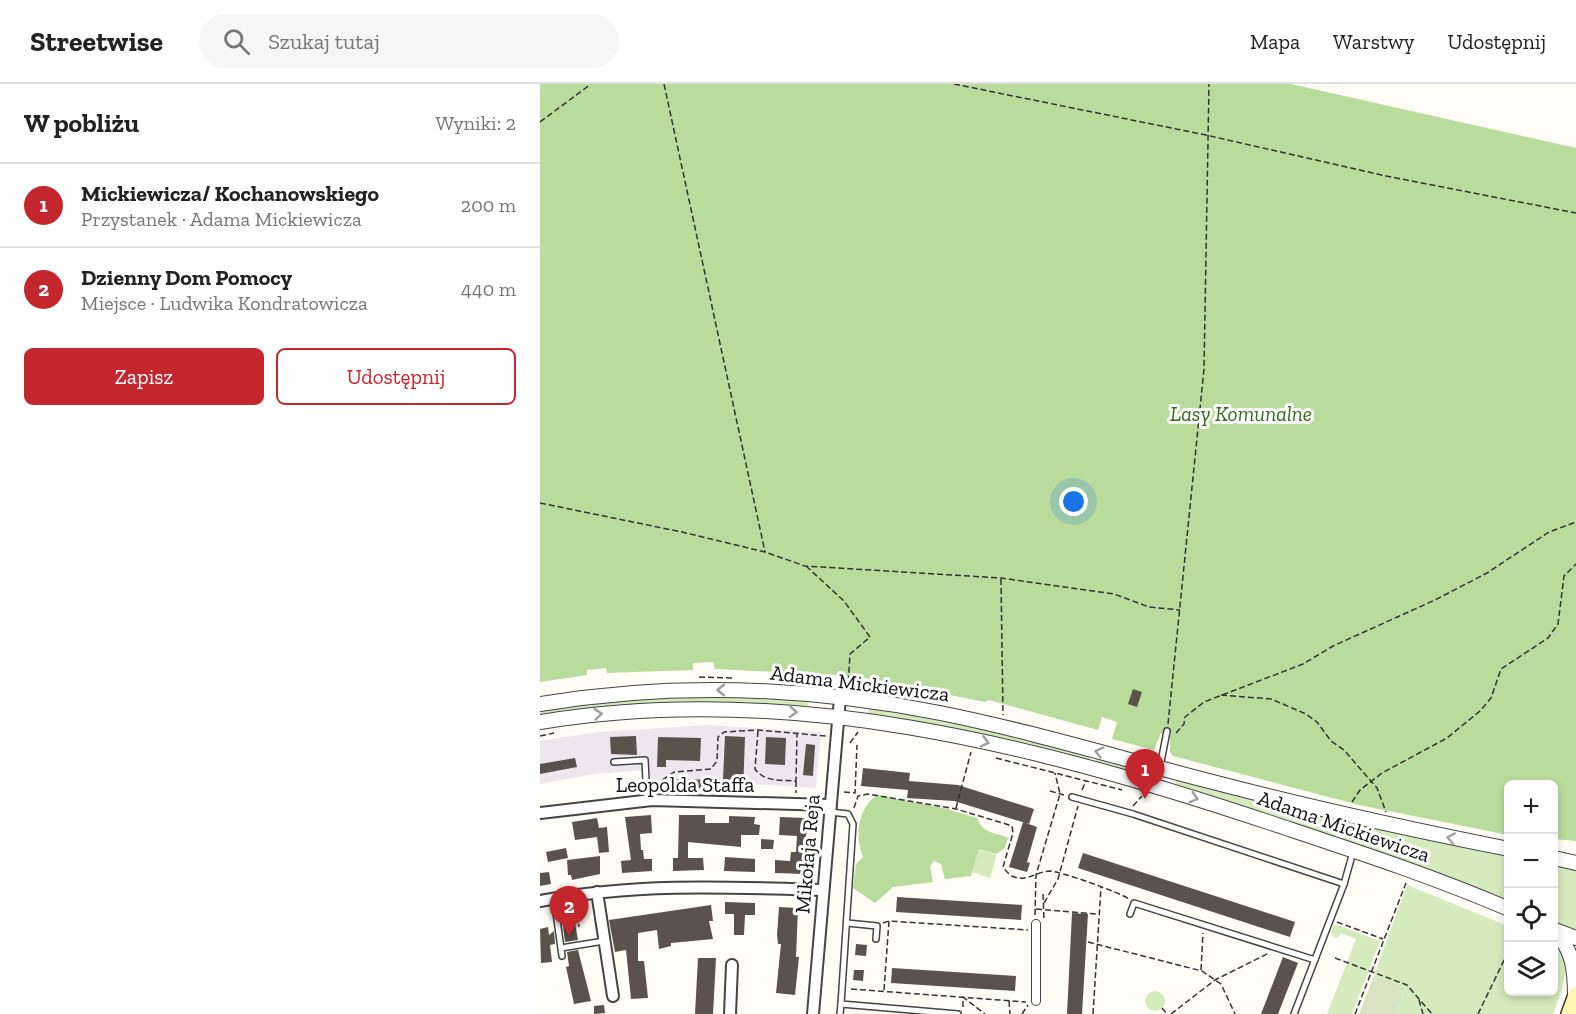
<!DOCTYPE html>
<html lang="pl">
<head>
<meta charset="utf-8">
<style>
  :root { --surface:#fff; --page:#f6f6f6; --text:#222; --muted:#767676; --line:#e0e0e0; --accent:#c4262e }
  body { margin:0; font-family:"Zilla Slab",serif; background:var(--page); color:var(--text) }
  .controls { position:absolute; right:18px; bottom:18px; display:grid; overflow:hidden; border-radius:9px; box-shadow:0 3px 9px #0003 }
  .controls button { width:54px; height:54px; display:grid; place-items:center; padding:0; border:0; border-bottom:2px solid var(--line); background:var(--surface); color:var(--text); font:30px sans-serif }
  .you { position:absolute; left:534px; top:418px; width:21px; height:21px; margin:-15px; border:4px solid #fff; border-radius:50%; background:#1a73e8; box-shadow:0 0 0 9px #1a73e833 }
  .badge { display:grid; place-items:center; width:39px; height:39px; border-radius:50%; background:var(--accent); color:#fff; font-size:20px; font-weight:700 }
  .pin { position:absolute; translate:-50% -50px; filter:drop-shadow(0 2px 3px #0008) }
  .pin::after { content:''; position:absolute; top:32px; width:21px; height:18px; background:inherit; clip-path:polygon(0 0,100% 0,50% 100%) }
  .list { margin:0; padding:0; list-style:none }
  h2 { display:flex; justify-content:space-between; align-items:center; height:78px; margin:0; padding:0 24px; font-size:26px }
  h2 small { font-size:20px; font-weight:400; color:var(--muted) }
  .list li { display:grid; grid-template-columns:39px 1fr auto; gap:18px; align-items:center; box-sizing:border-box; height:84px; padding:0 24px; border-top:2px solid var(--line) }
  .list b { display:block; font-size:22px; white-space:nowrap }
  .list p { margin:0; font-size:20px; white-space:nowrap; color:var(--muted) }
  .list em { font-size:20px; font-style:normal; color:var(--muted) }
  .actions { display:flex; gap:12px; padding:18px 24px }
  .actions a { flex:1; padding:14px 0; border:2px solid var(--accent); border-radius:9px; text-align:center; font-size:21px; color:var(--accent) }
  .actions .main { background:var(--accent); color:#fff }
  .icon { flex:none; width:33px; height:33px; fill:none; stroke:currentColor; stroke-width:2; stroke-linecap:round; stroke-linejoin:round }
  .map { position:relative; flex:none; width:1036px; height:930px; overflow:hidden }
  header { display:flex; align-items:center; gap:36px; box-sizing:border-box; height:84px; padding:0 30px; background:var(--surface); border-bottom:2px solid var(--line) }
  header strong { font-size:28px }
  nav { display:flex; gap:33px; margin-inline-start:auto; font-size:21px }
  .search { width:420px; height:54px; background:var(--page); display:flex; align-items:center; gap:15px; box-sizing:border-box; padding:0 21px; border-radius:33px; color:var(--muted); font-size:22px }
  main { display:flex }
  aside { flex:1; background:var(--surface) }
  .map>svg:first-child { display:block }
  .industrial { fill:#eee6ef }
  .green { fill:#d5ebbd }
  .forest { fill:#b9dc9c }
  .cemetery { fill:#d9e3c4 }
  .building { fill:#5a524d }
  .lines { fill:none; stroke-linecap:round; stroke-linejoin:round }
  .service-casing { stroke:#444; stroke-width:8 }
  .pedestrian-casing { stroke:#444; stroke-width:10 }
  .minor-casing { stroke:#444; stroke-width:14 }
  .tertiary-casing { stroke:#444; stroke-width:16 }
  .secondary-casing { stroke:#333; stroke-width:18 }
  .path { stroke:#333; stroke-width:1.5; stroke-dasharray:6 3; stroke-linecap:butt }
  .service { stroke:#fff; stroke-width:5 }
  .pedestrian { stroke:#fff; stroke-width:8 }
  .minor { stroke:#fff; stroke-width:10 }
  .tertiary { stroke:#fff; stroke-width:14 }
  .secondary { stroke:#fff6b0; stroke-width:15 }
  .oneway { stroke:#a0a0a0 }
  .labels { text-anchor:middle; dominant-baseline:central; stroke-width:6; stroke-linejoin:round; paint-order:stroke }
  .park-label { font-size:21px; font-style:italic; fill:#2f6b1f; stroke:#fff }
  .street-label { font-size:21px; fill:#111; stroke:#fff }
</style>
</head>
<body>
<header>
<strong>Streetwise</strong>
<div class="search"><svg class="icon" aria-label="search" viewBox="0 0 24 24"><circle cx="10" cy="10" r="6"/><path d="M15 15l6 6"/></svg>Szukaj tutaj</div>
<nav><a>Mapa</a><a>Warstwy</a><a>Udostępnij</a></nav>
</header>
<main>
<aside>
<h2>W pobliżu<small>Wyniki: 2</small></h2>
<ul class="list">
<li><span class="badge">1</span><div><b>Mickiewicza/ Kochanowskiego</b><p>Przystanek · Adama Mickiewicza</p></div><em>200 m</em></li>
<li><span class="badge">2</span><div><b>Dzienny Dom Pomocy</b><p>Miejsce · Ludwika Kondratowicza</p></div><em>440 m</em></li>
</ul>
<div class="actions"><a class="main">Zapisz</a><a>Udostępnij</a></div>
</aside>
<div class="map">
<svg width="1036" height="930" viewBox="0 0 1036 930">
  <rect width="100%" height="100%" fill="#fffdf5"/>
  <path class="industrial" d="M168,641L281,648L276,704L208,700L207,711H111L109,686L54,690L0,700V657L58,648Z"/>
  <g class="green">
    <path d="M181,612L269,616L268,624L132,620L0,633V625L87,615Z"/>
    <path d="M329,623L480,653L550,672L548,679L420,646L328,631Z"/>
    <path d="M557,673L616,689L618,694L616,696L555,680Z"/>
    <path d="M639,695L801,737L795,755L637,703L635,697Z"/>
    <path d="M808,738L968,771V819L802,757Z"/>
    <path d="M439,765L457,771L450,794L432,788Z"/>
    <path d="M1014,780L1036,785V849L1014,839Z"/>
    <path d="M867,801L968,842L969,908H1014V863C1036,878 1020,910 1013,930H855L866,904L834,891Z"/>
    <path d="M794,840L840,857L812,930H787L816,855L801,849L798,854L793,853L791,848Z"/>
    <circle cx="615" cy="917" r="10"/>
  </g>
  <g class="forest">
    <path d="M0,0H751L1036,64V757L1014,755V700H969L968,751L819,721L633,672L630,668V650L621,649L614,666L572,655L577,638L562,633L558,646L449,616L445,618L314,592L175,585L173,578L153,579V586L67,589L66,584L47,586V591L0,598Z"/>
    <path d="M337,711L404,724L437,734C444,751 454,747 468,754L465,764L456,770L439,765L431,792L405,795L401,780L394,777L390,782L393,798L353,803L335,819L313,804L316,780L323,773C315,752 317,725 337,711Z"/>
  </g>
  <path class="cemetery" d="M834,891L866,904L855,930H819Z"/>
  <g class="building">
    <path d="M593,605L602,608L597,623L588,620Z"/>
    <path d="M96,652L97,671L71,670L70,653Z"/>
    <path d="M185,652L205,653L203,708H194V705L133,704L134,695L183,696Z"/>
    <path d="M118,653L161,654L160,677L126,676V683H117Z"/>
    <path d="M226,653L246,654L245,681L225,680Z"/>
    <path d="M266,660L275,661L273,692L263,691Z"/>
    <path d="M35,674L37,683L0,690V680Z"/>
    <path d="M323,684L370,689L369,697L418,701L494,725L489,740L414,717L367,714L368,706L321,702Z"/>
    <path d="M111,731L112,749L100,750L101,766H103L104,775H112V787L82,789L81,777L91,776L85,733Z"/>
    <path d="M139,731H165V739H189V732L215,733L214,740L220,741L219,751H201V763L148,758V774H163L164,786L133,787V774H138Z"/>
    <path d="M240,733L266,734L265,743L269,745L266,751L265,777L274,778L273,789L266,798L265,790L235,789V776L250,777L251,768H256L257,752L239,751Z"/>
    <path d="M57,734L59,744L67,743L69,768L59,769L57,753L35,756L32,738Z"/>
    <path d="M483,738L497,743L487,778L490,779L487,788L469,783Z"/>
    <path d="M221,755L234,756L233,765H221Z"/>
    <path d="M26,764L28,774L8,778L6,768Z"/>
    <path d="M543,769L755,838L750,853L538,784Z"/>
    <path d="M60,772V790L32,796L31,791H28L27,776Z"/>
    <path d="M185,773L215,775V788L184,787Z"/>
    <path d="M9,788L11,800L0,802V789Z"/>
    <path d="M357,813L482,821L481,836L356,828Z"/>
    <path d="M185,818L215,819V831H205L204,851H194V830H185Z"/>
    <path d="M171,821L173,837H169L173,855L131,859V862L119,865L117,846L98,849V877H104L108,914L91,915L86,866L75,868L69,836Z"/>
    <path d="M239,823L258,824L256,873H259L255,911L236,909L241,860H238L237,851Z"/>
    <path d="M532,829L548,830L542,930H527Z"/>
    <path d="M25,839H35L38,856L25,858L23,841Z"/>
    <path d="M8,843L9,851L14,847L15,860L10,861L12,878L1,879L0,845Z"/>
    <path d="M316,860L327,861L326,872L315,871Z"/>
    <path d="M38,866L51,917L34,920L26,883L29,882L27,868Z"/>
    <path d="M743,873L758,879L738,930H721Z"/>
    <path d="M158,874H176L173,930H155Z"/>
    <path d="M352,884L476,892L475,907L351,899Z"/>
    <path d="M314,886H324L323,897L313,896Z"/>
    <path d="M64,921L65,929L54,930V922Z"/>
  </g>
  <g class="lines">
    <defs>
      <g id="service">
        <path d="M74,678L105,676L107,717"/>
        <path d="M620,683L627,647"/>
        <path d="M532,713L593,730L804,800"/>
        <path d="M290,728L308,730L313,740L301,920L418,930"/>
        <path d="M14,814L22,872"/>
        <path d="M590,830L594,819L775,876"/>
        <path d="M307,839L337,842L336,855"/>
        <path d="M21,864L64,857"/>
        <path d="M300,930L301,920"/>
        <path d="M754,930L804,800L813,768"/>
      </g>
      <path id="pedestrian" d="M496,840V917"/>
      <g id="minor">
        <path d="M0,729L112,716L290,721"/>
        <path d="M57,808L73,912"/>
        <path d="M0,817C94,799 188,803 283,806"/>
        <path d="M190,930L192,881"/>
        <path d="M273,930L300,614"/>
      </g>
      <g id="tertiary">
        <path d="M0,620C132,598 269,603 400,629C490,647 579,674 669,697C768,723 868,745 969,765"/>
        <path d="M0,638C248,597 494,660 728,738C809,765 890,791 969,825"/>
        <path d="M1014,774L1036,779"/>
        <path d="M1015,846L1036,854"/>
        <path d="M1014,848C1034,865 1035,889 1035,914"/>
      </g>
      <path id="secondary" d="M1029,930L1036,911"/>
    </defs>
    <use href="#service" class="service-casing"/>
    <use href="#pedestrian" class="pedestrian-casing"/>
    <use href="#minor" class="minor-casing"/>
    <use href="#tertiary" class="tertiary-casing"/>
    <use href="#secondary" class="secondary-casing"/>
    <g class="path">
      <path d="M124,0L225,468"/>
      <path d="M414,0L666,51L846,92L1036,129"/>
      <path d="M0,38L51,0"/>
      <path d="M0,419L142,448L225,468L265,482L461,494L574,510L609,523L640,526"/>
      <path d="M266,482L304,517L330,553L310,570L308,601"/>
      <path d="M461,495L463,631"/>
      <path d="M159,593L193,594"/>
      <path d="M681,611L731,615L766,630L777,638L791,657L804,666L837,704L846,728"/>
      <path d="M628,640L664,285L669,0"/>
      <path d="M218,647L215,685C224,698 241,696 256,697L257,650"/>
      <path d="M636,649L644,640L645,633L664,618L763,580L793,562L895,516L947,489L1009,448L1036,438"/>
      <path d="M0,652L14,649"/>
      <path d="M310,659L318,648"/>
      <path d="M456,674L582,706"/>
      <path d="M256,697V709"/>
      <path d="M115,701L134,688L171,685L177,677L178,653L184,648L218,646L286,652"/>
      <path d="M542,706L546,697"/>
      <path d="M510,707L524,711"/>
      <path d="M304,708L315,709L317,661"/>
      <path d="M812,718L820,706L842,689L907,654L940,627L951,614L961,585L1008,554L1018,540L1024,492L1036,480"/>
      <path d="M593,722L602,712"/>
      <path d="M314,724L318,712L328,710L416,725L466,740L472,742L473,749L463,783C478,805 494,788 509,787C520,787 579,808 589,815"/>
      <path d="M416,724L431,668"/>
      <path d="M503,810L504,835"/>
      <path d="M504,819L518,795L538,722"/>
      <path d="M36,822L39,843"/>
      <path d="M496,825L557,830"/>
      <path d="M495,831L496,791L520,710L515,689"/>
      <path d="M24,835L37,833"/>
      <path d="M797,838L843,855"/>
      <path d="M343,839L349,837L488,846"/>
      <path d="M548,858L662,887L681,900L695,930"/>
      <path d="M795,874L867,901L892,930"/>
      <path d="M661,886L663,849"/>
      <path d="M311,905L486,918"/>
      <path d="M344,906L349,837"/>
      <path d="M879,916L883,930"/>
      <path d="M469,917L470,930"/>
      <path d="M423,923V913L445,930"/>
      <path d="M622,924L627,930"/>
      <path d="M482,930L488,921"/>
      <path d="M553,930L561,803"/>
      <path d="M631,930L675,896L729,869"/>
      <path d="M815,930L866,799"/>
      <path d="M938,930L969,866"/>
    </g>
    <use href="#service" class="service"/>
    <use href="#pedestrian" class="pedestrian"/>
    <use href="#minor" class="minor"/>
    <use href="#tertiary" class="tertiary"/>
    <use href="#secondary" class="secondary"/>
  </g>
  <defs><path id="oneway-chevron" d="M-2-3.5L2.5 0L-2 3.5" fill="none" stroke-width="1.6" stroke-linecap="round" stroke-linejoin="round" transform="scale(1.5)"/></defs>
  <g class="oneway">
    <use href="#oneway-chevron" transform="translate(181 606) rotate(-180)"/>
    <use href="#oneway-chevron" transform="translate(253 628) rotate(4)"/>
    <use href="#oneway-chevron" transform="translate(58 630) rotate(-6)"/>
    <use href="#oneway-chevron" transform="translate(445 658) rotate(14)"/>
    <use href="#oneway-chevron" transform="translate(559 668) rotate(-165)"/>
    <use href="#oneway-chevron" transform="translate(654 714) rotate(17)"/>
    <use href="#oneway-chevron" transform="translate(911 754) rotate(-169)"/>
  </g>
  <g class="labels">
    <g class="park-label">
      <text x="701" y="329">Lasy Komunalne</text>
    </g>
    <g class="street-label">
      <text transform="translate(320 599) rotate(7)">Adama Mickiewicza</text>
      <text x="145" y="700">Leopolda Staffa</text>
      <text transform="translate(804 742) rotate(19)">Adama Mickiewicza</text>
      <text transform="translate(267 770) rotate(-85)">Mikołaja Reja</text>
    </g>
  </g>
</svg>
<div class="controls">
<button>+</button>
<button>−</button>
<button><svg class="icon" aria-label="locate" viewBox="0 0 24 24"><circle cx="12" cy="12" r="6"/><path d="M12 2v4M12 18v4M2 12h4M18 12h4"/></svg></button>
<button><svg class="icon" aria-label="layers" viewBox="0 0 24 24"><path d="M12 4l9 5-9 5-9-5zM3 14l9 5 9-5"/></svg></button>
</div>
<div class="you"></div>
<div class="pin badge" style="left:605px;top:715px">1</div>
<div class="pin badge" style="left:29px;top:852px">2</div>
</div>
</main>
</body>
</html>
